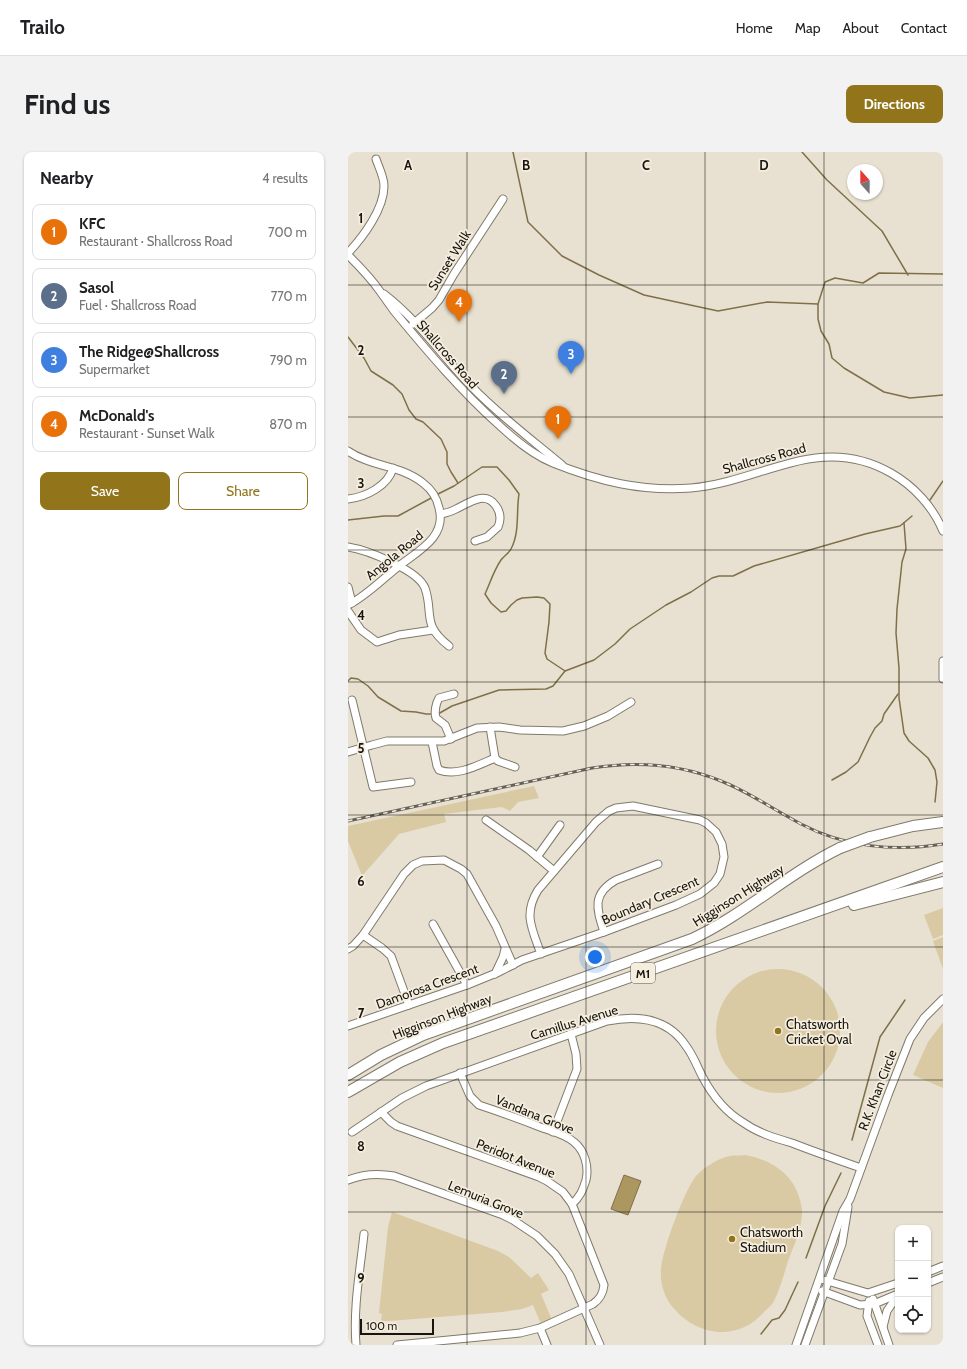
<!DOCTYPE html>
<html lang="en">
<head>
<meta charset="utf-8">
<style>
  :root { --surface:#fff; --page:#f2f2f2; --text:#202124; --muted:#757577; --line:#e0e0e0; --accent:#92751b }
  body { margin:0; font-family:Cabin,sans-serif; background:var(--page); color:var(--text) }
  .controls { position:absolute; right:12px; bottom:12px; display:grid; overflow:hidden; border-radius:8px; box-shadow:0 1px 3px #0004 }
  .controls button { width:36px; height:36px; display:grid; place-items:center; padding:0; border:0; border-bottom:1px solid var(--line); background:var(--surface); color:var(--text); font:20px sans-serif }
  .compass { position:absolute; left:499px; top:12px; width:36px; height:36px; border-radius:50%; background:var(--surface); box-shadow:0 1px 3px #0004; rotate:339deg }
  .scale { position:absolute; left:12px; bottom:10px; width:74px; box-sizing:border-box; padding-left:4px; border:2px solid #171510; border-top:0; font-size:11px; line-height:14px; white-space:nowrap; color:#171510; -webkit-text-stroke:3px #f5eede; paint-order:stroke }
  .you { position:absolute; left:247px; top:805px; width:14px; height:14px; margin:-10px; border:3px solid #fff; border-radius:50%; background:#1a73e8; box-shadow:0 0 0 6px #1a73e833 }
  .badge { display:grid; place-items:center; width:26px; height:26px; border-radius:50%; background:var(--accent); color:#fff; font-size:13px; font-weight:700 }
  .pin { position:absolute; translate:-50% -33px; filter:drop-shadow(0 1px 2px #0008) }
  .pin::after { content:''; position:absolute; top:21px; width:14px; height:12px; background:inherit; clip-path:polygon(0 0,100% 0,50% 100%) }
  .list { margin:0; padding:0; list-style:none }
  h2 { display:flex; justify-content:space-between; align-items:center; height:52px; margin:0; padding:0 16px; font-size:17px }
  h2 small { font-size:13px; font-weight:400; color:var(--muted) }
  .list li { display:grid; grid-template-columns:26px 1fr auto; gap:12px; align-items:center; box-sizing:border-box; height:56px; margin:0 8px 8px; padding:0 8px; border:1px solid var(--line); border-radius:8px }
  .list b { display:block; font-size:15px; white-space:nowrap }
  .list p { margin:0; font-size:13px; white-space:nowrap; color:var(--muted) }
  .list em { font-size:13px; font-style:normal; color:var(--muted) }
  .actions { display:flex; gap:8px; padding:12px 16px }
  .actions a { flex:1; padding:9px 0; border:1px solid var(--accent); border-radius:8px; text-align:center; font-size:14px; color:var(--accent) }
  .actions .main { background:var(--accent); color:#fff }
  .icon { flex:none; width:22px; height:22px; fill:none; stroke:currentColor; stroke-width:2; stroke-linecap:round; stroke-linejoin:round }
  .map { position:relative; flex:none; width:595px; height:1193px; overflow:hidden; border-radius:8px }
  header { display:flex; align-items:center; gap:24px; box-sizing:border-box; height:56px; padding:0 20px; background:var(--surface); border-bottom:1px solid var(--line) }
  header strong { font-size:19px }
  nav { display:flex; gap:22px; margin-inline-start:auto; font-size:14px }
  .intro { display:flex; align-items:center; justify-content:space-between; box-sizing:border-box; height:96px; padding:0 24px }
  h1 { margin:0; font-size:28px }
  .button { padding:10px 18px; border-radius:8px; background:var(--accent); color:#fff; font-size:14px; font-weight:700 }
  main { display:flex; gap:24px; padding:0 24px }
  aside { flex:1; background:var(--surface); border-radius:8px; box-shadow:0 1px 3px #0004 }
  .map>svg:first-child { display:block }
  .green { fill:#d9caa4 }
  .water { fill:#ad9761; stroke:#807049 }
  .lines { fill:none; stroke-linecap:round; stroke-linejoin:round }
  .stream { stroke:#807049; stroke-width:1.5 }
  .minor-casing { stroke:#7f7a6b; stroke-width:9 }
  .highway-casing { stroke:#7f7a6b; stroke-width:12 }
  .minor { stroke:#fff; stroke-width:7 }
  .highway { stroke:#fff; stroke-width:10 }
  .rail-casing { stroke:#656158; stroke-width:3 }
  .rail { stroke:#f5eede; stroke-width:1.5; stroke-dasharray:4.5; stroke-linecap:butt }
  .highway-bridge-casing { stroke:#7f7a6b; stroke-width:12; stroke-linecap:butt }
  .highway-bridge { stroke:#fff; stroke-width:10 }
  .grid { fill:none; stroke:#171510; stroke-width:1; stroke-opacity:0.55 }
  .poi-dot { fill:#92751b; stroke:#f5eede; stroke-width:1.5 }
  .labels { text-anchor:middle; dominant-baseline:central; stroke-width:3.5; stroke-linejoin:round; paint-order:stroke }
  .shield { fill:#f5eede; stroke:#5a564e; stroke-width:1 }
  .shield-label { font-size:12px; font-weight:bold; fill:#171510 }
  .street-label { font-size:13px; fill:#171510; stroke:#f5eede }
  .poi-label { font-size:13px; fill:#171510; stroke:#f5eede; text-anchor:start }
  .grid-label { font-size:13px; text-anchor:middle; font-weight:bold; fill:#171510; stroke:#f5eede; stroke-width:3.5; stroke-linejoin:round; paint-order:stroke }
</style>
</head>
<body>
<header>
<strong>Trailo</strong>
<nav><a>Home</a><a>Map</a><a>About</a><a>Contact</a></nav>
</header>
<div class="intro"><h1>Find us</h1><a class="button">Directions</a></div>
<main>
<aside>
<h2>Nearby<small>4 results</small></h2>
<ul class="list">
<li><span class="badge" style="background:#e8710a">1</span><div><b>KFC</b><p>Restaurant · Shallcross Road</p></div><em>700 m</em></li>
<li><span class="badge" style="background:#5c6f8a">2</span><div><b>Sasol</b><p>Fuel · Shallcross Road</p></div><em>770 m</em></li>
<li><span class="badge" style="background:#3f7fe0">3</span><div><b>The Ridge@Shallcross</b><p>Supermarket</p></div><em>790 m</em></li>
<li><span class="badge" style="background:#e8710a">4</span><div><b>McDonald's</b><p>Restaurant · Sunset Walk</p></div><em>870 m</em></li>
</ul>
<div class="actions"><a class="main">Save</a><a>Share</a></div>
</aside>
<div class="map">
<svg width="595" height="1193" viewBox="0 0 595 1193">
  <rect width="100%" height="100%" fill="#e8e1d1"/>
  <g class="green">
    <path d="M186,634L191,646L170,650L162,659L154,655L96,662L98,670L51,682L14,724L0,689V674Z"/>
    <path d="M595,756V783L585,787L576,763Z"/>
    <path d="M595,785V817L585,789Z"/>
    <circle cx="430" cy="879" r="62"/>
    <path d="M595,870V936L565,923L580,890Z"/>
    <path d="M397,1003C423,1008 445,1021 452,1048C453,1052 454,1056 454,1060C454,1077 446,1093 440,1109C436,1122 432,1137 426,1149C424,1153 419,1157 416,1160C389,1191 347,1184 323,1153C316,1144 312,1130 313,1119C313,1101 337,1037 348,1024C356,1015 371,1006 382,1004C387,1003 392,1004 397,1003Z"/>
    <path d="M44,1060L150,1099L161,1105L183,1126L190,1121L201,1138L193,1142L204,1168L193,1172L185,1153L174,1157L154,1160L41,1169H33L34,1162L31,1161L40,1075Z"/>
  </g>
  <path class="water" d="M276,1023L293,1029L280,1063L263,1057Z"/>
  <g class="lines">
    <g class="stream">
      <path d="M165,0L180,70L214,104L251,123L296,143L370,159L419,150L470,152"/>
      <path d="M454,0L479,28L534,79L560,123"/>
      <path d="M595,122L531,121L515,131L487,126L477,130L470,152V167L473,179L481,192L484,206L496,216L536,240L562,246L595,243"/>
      <path d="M0,185L16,206L23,219L45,233L54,242L61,258L68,267L75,270L93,287L99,300V312L103,320L110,331"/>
      <path d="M88,343L106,334L134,315H149L161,328L171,342C168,360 172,380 163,397C161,401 156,404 153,408C146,418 142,431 137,442L143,451L153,460L158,459L163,453L169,448L174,446L189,445L196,446L202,452L201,470L197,501L199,507L217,519"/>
      <path d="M582,348L595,329"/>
      <path d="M0,368L36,364H50L85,345"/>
      <path d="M556,371L558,397L554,410L549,457L548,481L551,516V546L556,581L561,589L580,606L587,618L589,630L587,650"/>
      <path d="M0,529L3,526L10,527L20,534L30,545L53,559L68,560L78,562H85"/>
      <path d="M90,562L104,554L151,538L198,537L205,534L217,519L246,508L267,492L282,477L318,453L343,440L364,426L371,424H385L406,414L517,382L552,374L564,364"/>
      <path d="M484,628L498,620L510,610L522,585L527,576L534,569L536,562L550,542"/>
      <path d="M504,988L532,885L557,848"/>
      <path d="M458,1106L477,1054L493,1021"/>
      <path d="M413,1182L424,1168L431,1166L437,1158L450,1130"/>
    </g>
    <defs>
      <g id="minor">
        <path d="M0,101C15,85 36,57 36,34C36,25 31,16 28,7"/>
        <path d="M0,103C11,114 22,125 31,138C36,145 41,152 46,159C79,199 113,239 152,274C167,288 185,303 205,311C250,329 294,340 343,336C414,330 471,280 543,321C566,334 585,355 595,379"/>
        <path d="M36,142C70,168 94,204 124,235C152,264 183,287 214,313"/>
        <path d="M65,172L84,156L91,148L106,122L155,47"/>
        <path d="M0,299C23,315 53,313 75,331C83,337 89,346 91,356C99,385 70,399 51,414C37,425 16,446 0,453"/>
        <path d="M0,347C18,345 40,334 45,316"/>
        <path d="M93,362C98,361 103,360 108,357C121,351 137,338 148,354C153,361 153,368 150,375L139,385L127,389"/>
        <path d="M0,395C19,398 70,418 77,436C86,462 73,472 101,494"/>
        <path d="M0,435L4,451"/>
        <path d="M0,459L13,478L29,490L51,483L85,478"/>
        <path d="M595,509V527"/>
        <path d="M4,548L25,635L63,630"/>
        <path d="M103,587L97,573L88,566C86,560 88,551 91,546L106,542"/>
        <path d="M84,590L89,614L91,618C109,625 130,613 147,606L142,575"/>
        <path d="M0,600L24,593L39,589H96L129,576L151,575L172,578L215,579L236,574L260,564L283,550"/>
        <path d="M147,606L150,609L167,615"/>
        <path d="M138,668L181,698L206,719"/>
        <path d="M189,705L212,673"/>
        <path d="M85,772L119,833"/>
        <path d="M256,780C249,758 243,742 268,728L310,712"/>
        <path d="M15,783L34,796L43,804L61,853"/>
        <path d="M0,797L5,794L15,783L56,722L65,713L74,709L96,708L113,717L119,722L148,774L165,813"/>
        <path d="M147,822L155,805L157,797"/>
        <path d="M0,874L119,833L151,820L174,808L256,780L328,753L352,742L366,731L372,722L376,705L374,692L368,680L358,671L352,668L285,654L268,656L261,659L248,670L190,738C175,762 184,777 193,802"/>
        <path d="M112,921L122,944L131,953C152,960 172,967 192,975C203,979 217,982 226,990C237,999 241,1015 238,1028C235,1038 232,1045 224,1052"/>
        <path d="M33,960L43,970L49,974L191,1025L199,1029L215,1040L224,1052L256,1133C255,1142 252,1147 245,1152L192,1176L172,1181L49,1193"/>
        <path d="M4,980L54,946L78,934L259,869C289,863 320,866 338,894C345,903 349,914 354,924C364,943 377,960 396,971C410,981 427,986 444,991C467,1000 490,1008 513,1016"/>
        <path d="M205,980L229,917L228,902L223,882"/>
        <path d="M0,1028C15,1022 30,1021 46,1024L155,1063L165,1068L189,1084L207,1102L221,1122L252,1193"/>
        <path d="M580,1120L595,1114"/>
        <path d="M476,1128L520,1141L550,1131"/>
        <path d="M580,1131L595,1125"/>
        <path d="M474,1139L512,1153L526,1152L550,1142"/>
        <path d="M525,1147L541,1193"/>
        <path d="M521,1149L519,1164L530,1193"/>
        <path d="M535,1175L539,1159L550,1143"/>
        <path d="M192,1176L199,1193"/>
        <path d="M8,1193C5,1156 12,1119 16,1082"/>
        <path d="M448,1193L495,1059L502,1047L540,943L562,887L576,866L595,847"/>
        <path d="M457,1193L494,1092L500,1055"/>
      </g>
      <g id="highway">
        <path d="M522,685L565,674L595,670"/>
        <path d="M506,753L595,730"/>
        <path d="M0,923L33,903L75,883L344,787C397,762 439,722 492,696"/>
        <path d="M0,940L52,910L95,891L595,715"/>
      </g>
    </defs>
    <use href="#minor" class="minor-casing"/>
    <use href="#highway" class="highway-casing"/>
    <use href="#minor" class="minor"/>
    <use href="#highway" class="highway"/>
    <defs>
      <path id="rail" d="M0,669L244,616C288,609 332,612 373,629C401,640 426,658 453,672C496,695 547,700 595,692"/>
    </defs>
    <use href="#rail" class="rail-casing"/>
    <use href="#rail" class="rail"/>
    <defs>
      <path id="highway-bridge" d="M492,696L522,685"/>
    </defs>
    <use href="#highway-bridge" class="highway-bridge-casing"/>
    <use href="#highway-bridge" class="highway-bridge"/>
  </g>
  <path class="grid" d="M119,0V1193M238,0V1193M357,0V1193M476,0V1193M0,133H595M0,265H595M0,398H595M0,530H595M0,663H595M0,795H595M0,928H595M0,1060H595"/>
  <g class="poi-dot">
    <circle cx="430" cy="879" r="4"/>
    <circle cx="384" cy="1087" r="4"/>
  </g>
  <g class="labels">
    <rect class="shield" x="283" y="811" width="24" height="20" rx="3"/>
    <g class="shield-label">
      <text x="295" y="821">M1</text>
    </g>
    <g class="street-label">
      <text transform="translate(101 108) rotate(-58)">Sunset Walk</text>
      <text transform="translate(100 202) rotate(49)">Shallcross Road</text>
      <text transform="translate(416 306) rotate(-15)">Shallcross Road</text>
      <text transform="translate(46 403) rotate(-39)">Angola Road</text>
      <text transform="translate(390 743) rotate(-32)">Higginson Highway</text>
      <text transform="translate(302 748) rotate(-23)">Boundary Crescent</text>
      <text transform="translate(79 834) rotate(-20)">Damorosa Crescent</text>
      <text transform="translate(94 864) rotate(-21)">Higginson Highway</text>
      <text transform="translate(226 870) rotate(-17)">Camillus Avenue</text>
      <text transform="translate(529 938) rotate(-69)">R.K. Khan Circle</text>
      <text transform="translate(187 962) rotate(22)">Vandana Grove</text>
      <text transform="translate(168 1006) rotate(22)">Peridot Avenue</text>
      <text transform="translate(138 1047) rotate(22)">Lemuria Grove</text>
    </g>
    <g class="poi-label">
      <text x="438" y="872">Chatsworth<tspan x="438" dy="15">Cricket Oval</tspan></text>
      <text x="392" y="1080">Chatsworth<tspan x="392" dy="15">Stadium</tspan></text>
    </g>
  </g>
  <g class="grid-label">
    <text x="60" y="18">A</text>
    <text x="178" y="18">B</text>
    <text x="298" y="18">C</text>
    <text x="416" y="18">D</text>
    <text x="13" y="71">1</text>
    <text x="13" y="203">2</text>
    <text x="13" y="336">3</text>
    <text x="13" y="468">4</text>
    <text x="13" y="601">5</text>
    <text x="13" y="734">6</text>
    <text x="13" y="866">7</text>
    <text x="13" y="999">8</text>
    <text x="13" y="1131">9</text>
  </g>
</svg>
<div class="controls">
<button>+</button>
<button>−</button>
<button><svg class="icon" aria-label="locate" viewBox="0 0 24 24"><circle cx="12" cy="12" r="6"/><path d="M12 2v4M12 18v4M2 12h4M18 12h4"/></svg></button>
</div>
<svg class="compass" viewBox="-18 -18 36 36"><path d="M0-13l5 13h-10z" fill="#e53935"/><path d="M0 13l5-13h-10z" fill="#757577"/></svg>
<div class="scale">100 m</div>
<div class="you"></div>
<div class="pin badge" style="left:210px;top:287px;background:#e8710a">1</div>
<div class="pin badge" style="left:156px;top:242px;background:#5c6f8a">2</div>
<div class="pin badge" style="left:223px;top:222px;background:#3f7fe0">3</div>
<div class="pin badge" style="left:111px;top:170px;background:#e8710a">4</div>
</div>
</main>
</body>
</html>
